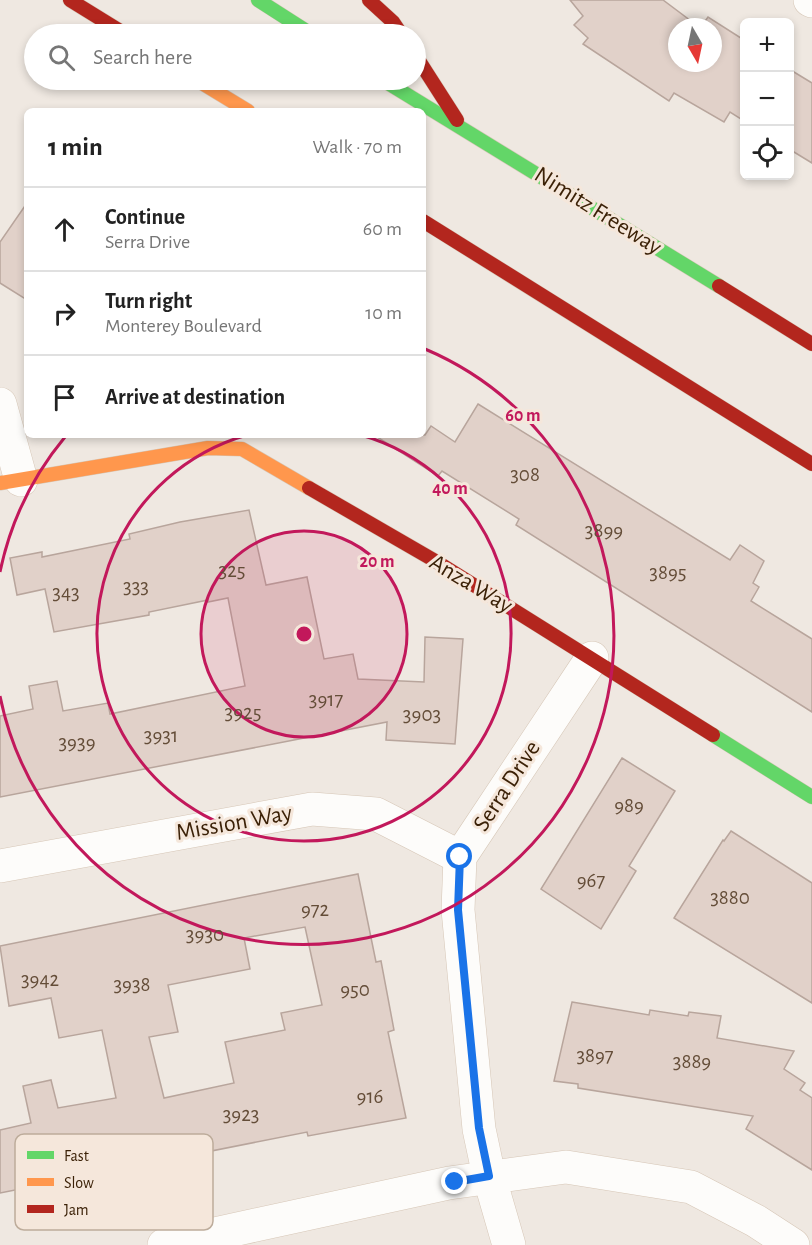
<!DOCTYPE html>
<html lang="en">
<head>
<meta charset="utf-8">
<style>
  :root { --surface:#fff; --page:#f2f2f2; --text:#222; --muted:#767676; --line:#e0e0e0 }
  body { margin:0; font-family:"Alegreya Sans",sans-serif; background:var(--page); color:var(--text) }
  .controls { position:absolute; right:18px; top:18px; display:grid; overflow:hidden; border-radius:9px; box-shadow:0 3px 9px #0003 }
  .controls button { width:54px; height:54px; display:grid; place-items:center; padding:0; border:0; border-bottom:2px solid var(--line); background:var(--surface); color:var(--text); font:30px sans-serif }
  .compass { position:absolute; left:668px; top:18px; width:54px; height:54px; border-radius:50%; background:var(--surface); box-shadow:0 3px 9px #0003; rotate:171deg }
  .stop { position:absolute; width:18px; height:18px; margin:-14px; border:4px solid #1a73e8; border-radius:50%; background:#fff }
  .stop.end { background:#1a73e8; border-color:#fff; box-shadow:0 2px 6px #0008 }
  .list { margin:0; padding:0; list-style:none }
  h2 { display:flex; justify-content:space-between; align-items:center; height:78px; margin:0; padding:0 24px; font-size:26px }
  h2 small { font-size:20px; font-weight:400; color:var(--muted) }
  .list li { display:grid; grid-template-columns:39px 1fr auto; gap:18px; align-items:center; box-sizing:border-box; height:84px; padding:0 24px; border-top:2px solid var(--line) }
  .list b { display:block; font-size:22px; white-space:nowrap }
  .list p { margin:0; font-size:20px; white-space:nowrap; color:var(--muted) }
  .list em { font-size:20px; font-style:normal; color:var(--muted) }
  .icon { flex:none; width:33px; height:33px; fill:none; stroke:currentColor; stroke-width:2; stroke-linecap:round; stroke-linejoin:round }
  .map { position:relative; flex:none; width:812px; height:1245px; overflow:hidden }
  .search { position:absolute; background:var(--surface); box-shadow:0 3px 9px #0003; left:24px; top:24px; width:402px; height:66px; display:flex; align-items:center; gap:15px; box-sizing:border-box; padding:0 21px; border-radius:33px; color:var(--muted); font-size:22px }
  .panel { position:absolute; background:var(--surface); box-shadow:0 3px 9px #0003; left:24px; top:108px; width:402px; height:330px; border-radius:9px }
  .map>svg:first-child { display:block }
  .building { fill:#e1d1c9; stroke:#b8a59c; stroke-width:1.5; fill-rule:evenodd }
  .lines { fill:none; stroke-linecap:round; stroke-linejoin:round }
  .street-casing { stroke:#d6c6b6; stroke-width:34 }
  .fast-casing { stroke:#d6c6b6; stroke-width:15 }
  .slow-casing { stroke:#d6c6b6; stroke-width:15 }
  .jam-casing { stroke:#d6c6b6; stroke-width:15 }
  .street { stroke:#fdfcfa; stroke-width:33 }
  .fast { stroke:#63d668; stroke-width:14 }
  .slow { stroke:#ff974d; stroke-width:14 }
  .jam { stroke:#b3261e; stroke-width:14 }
  .route { stroke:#1a73e8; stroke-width:8 }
  .ring { fill:none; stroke:#c2185b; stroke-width:3 }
  .labels { text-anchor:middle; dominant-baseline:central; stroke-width:6; stroke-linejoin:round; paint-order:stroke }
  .number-label { font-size:21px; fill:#644d38 }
  .street-label { font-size:24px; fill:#3b2107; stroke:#f5e7db }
  .key { fill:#f5e7db; stroke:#bdac9b; stroke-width:1.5 }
  .key-label { font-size:16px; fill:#3b2107 }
  .centre { fill:#c2185b; stroke:#f5e7db; stroke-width:3 }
  .ring-label { font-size:18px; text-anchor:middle; font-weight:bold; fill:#c2185b; stroke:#f5e7db; stroke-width:6; stroke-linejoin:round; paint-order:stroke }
</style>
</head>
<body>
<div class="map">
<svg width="812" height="1245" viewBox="0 0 812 1245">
  <rect width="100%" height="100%" fill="#efe8e1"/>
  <g class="building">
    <path d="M570,0H663L699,27H677V63H713V27H701L708,17L744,40V121L730,112L724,122L674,93L669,101L583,44L588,38L574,25L583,16Z"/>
    <path d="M789,69L812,83V163L789,149Z"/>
    <path d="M27,203V300L0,283V242Z"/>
    <path d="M478,404L730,560L740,545L764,561L753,583L759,587L751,601L812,639V712L516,525L519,519L442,471L438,476L374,435H425L431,426L455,442Z"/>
    <path d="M249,510L266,585L307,577L324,659L353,654L358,679L424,682L425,637L463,639L455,744L386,740L387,722L0,797V716L33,709L29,686L57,681L63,711L108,703L110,714L245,686L228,598L208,602V600L149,612V615L54,632L45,589L17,595L10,558L42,552V557L130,539L129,534L180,522Z"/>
    <path d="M622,758L675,791L629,866L636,871L601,929L541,889Z"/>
    <path d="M731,831L812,883V1003L674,918L723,840L724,841Z"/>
    <path d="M358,874L376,962L381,961L394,1030L388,1032L406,1118L308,1136L307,1132L0,1193V1130L31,1123L23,1086L51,1080L58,1108L116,1098L102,1030L59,1038L51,998L9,1006L0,946ZM305,927L322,1005L281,1013L285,1030L225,1042L234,1083L164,1098L149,1037L178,1032L168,985L250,969L244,938Z"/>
    <path d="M572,1002L649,1015L650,1010L688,1016L689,1012L721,1016L717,1038L794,1051L784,1069L805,1083L800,1090L812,1098V1170L746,1129L753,1116L578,1088V1084L554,1081Z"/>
  </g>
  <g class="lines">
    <defs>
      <g id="street">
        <path d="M810,0L812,1"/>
        <path d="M0,404L21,480"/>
        <path d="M0,866L312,809L376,814L460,857"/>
        <path d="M164,1245L449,1183L566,1167L691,1187L756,1221L793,1245"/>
        <path d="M509,1245L489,1176L479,1129L458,910L460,857L592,658"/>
      </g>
      <g id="fast">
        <path d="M258,0L311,34"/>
        <path d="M383,80L719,286"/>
        <path d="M713,735L812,797"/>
      </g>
      <g id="slow">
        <path d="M197,80L248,111"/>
        <path d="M0,483L208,448L242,449L309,488"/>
      </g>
      <g id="jam">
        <path d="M70,0L125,34"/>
        <path d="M369,0L393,22L401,34"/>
        <path d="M416,56L457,120"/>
        <path d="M423,221L812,464"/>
        <path d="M719,286L812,344"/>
        <path d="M309,488L437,562L713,735"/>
      </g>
    </defs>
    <use href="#street" class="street-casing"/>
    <use href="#fast" class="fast-casing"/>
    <use href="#slow" class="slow-casing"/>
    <use href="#jam" class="jam-casing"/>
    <use href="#street" class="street"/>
    <use href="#fast" class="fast"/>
    <use href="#slow" class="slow"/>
    <use href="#jam" class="jam"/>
  </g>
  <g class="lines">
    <path class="route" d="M455,1182L489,1176L479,1128L458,910L460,857"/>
  </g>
  <circle cx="304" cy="634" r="103" fill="#c2185b" fill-opacity=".12"/>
  <g class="ring">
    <circle cx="304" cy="634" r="103"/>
    <path d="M361 435A207 207 0 1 1 247 435"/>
    <path d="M0 572A310 310 0 0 1 65 437M425 349A310 310 0 1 1 0 696"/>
  </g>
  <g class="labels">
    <g class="number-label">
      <text x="525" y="474">308</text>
      <text x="604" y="530">3899</text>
      <text x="232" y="570">325</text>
      <text x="668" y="572">3895</text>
      <text x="136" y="586">333</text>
      <text x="66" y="592">343</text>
      <text x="326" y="699">3917</text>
      <text x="243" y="712">3925</text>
      <text x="422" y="714">3903</text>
      <text x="161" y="735">3931</text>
      <text x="77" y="742">3939</text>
      <text x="629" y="805">989</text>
      <text x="591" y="880">967</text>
      <text x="730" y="897">3880</text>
      <text x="315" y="909">972</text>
      <text x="205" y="934">3930</text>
      <text x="40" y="979">3942</text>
      <text x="132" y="984">3938</text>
      <text x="355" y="989">950</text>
      <text x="595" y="1055">3897</text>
      <text x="692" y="1061">3889</text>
      <text x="370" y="1096">916</text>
      <text x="241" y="1114">3923</text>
    </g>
    <g class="street-label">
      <text transform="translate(598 211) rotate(32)">Nimitz Freeway</text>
      <text transform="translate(471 584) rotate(31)">Anza Way</text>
      <text transform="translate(507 786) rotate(-57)">Serra Drive</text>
      <text transform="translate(234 823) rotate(-10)">Mission Way</text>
    </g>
  </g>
  <rect x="15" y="1134" width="198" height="96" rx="9" class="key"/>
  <rect x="27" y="1151" width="27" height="8" fill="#63d668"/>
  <rect x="27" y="1178" width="27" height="8" fill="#ff974d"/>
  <rect x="27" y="1205" width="27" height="8" fill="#b3261e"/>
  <g class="key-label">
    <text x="64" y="1161">Fast</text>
    <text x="64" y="1188">Slow</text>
    <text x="64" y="1215">Jam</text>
  </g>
  <circle cx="304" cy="634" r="9" class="centre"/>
  <g class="ring-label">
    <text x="523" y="421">60 m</text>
    <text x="450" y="494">40 m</text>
    <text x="377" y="567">20 m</text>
  </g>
</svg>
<div class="controls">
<button>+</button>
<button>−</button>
<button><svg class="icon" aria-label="locate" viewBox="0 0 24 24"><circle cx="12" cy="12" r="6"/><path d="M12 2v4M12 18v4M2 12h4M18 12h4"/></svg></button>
</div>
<svg class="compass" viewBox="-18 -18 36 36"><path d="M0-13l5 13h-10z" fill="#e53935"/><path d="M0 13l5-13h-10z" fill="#767676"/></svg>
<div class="stop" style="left:460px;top:857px"></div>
<div class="stop end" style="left:455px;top:1182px"></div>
<div class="search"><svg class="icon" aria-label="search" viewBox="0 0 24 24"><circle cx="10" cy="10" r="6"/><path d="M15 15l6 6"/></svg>Search here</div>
<section class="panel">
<h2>1 min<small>Walk · 70 m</small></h2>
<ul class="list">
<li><svg class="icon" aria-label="ahead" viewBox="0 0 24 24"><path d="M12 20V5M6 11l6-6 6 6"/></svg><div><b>Continue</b><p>Serra Drive</p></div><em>60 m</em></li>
<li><svg class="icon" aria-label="right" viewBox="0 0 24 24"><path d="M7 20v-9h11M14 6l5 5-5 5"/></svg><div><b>Turn right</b><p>Monterey Boulevard</p></div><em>10 m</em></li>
<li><svg class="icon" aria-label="arrive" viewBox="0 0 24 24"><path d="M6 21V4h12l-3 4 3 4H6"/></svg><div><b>Arrive at destination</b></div></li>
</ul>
</section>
</div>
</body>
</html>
